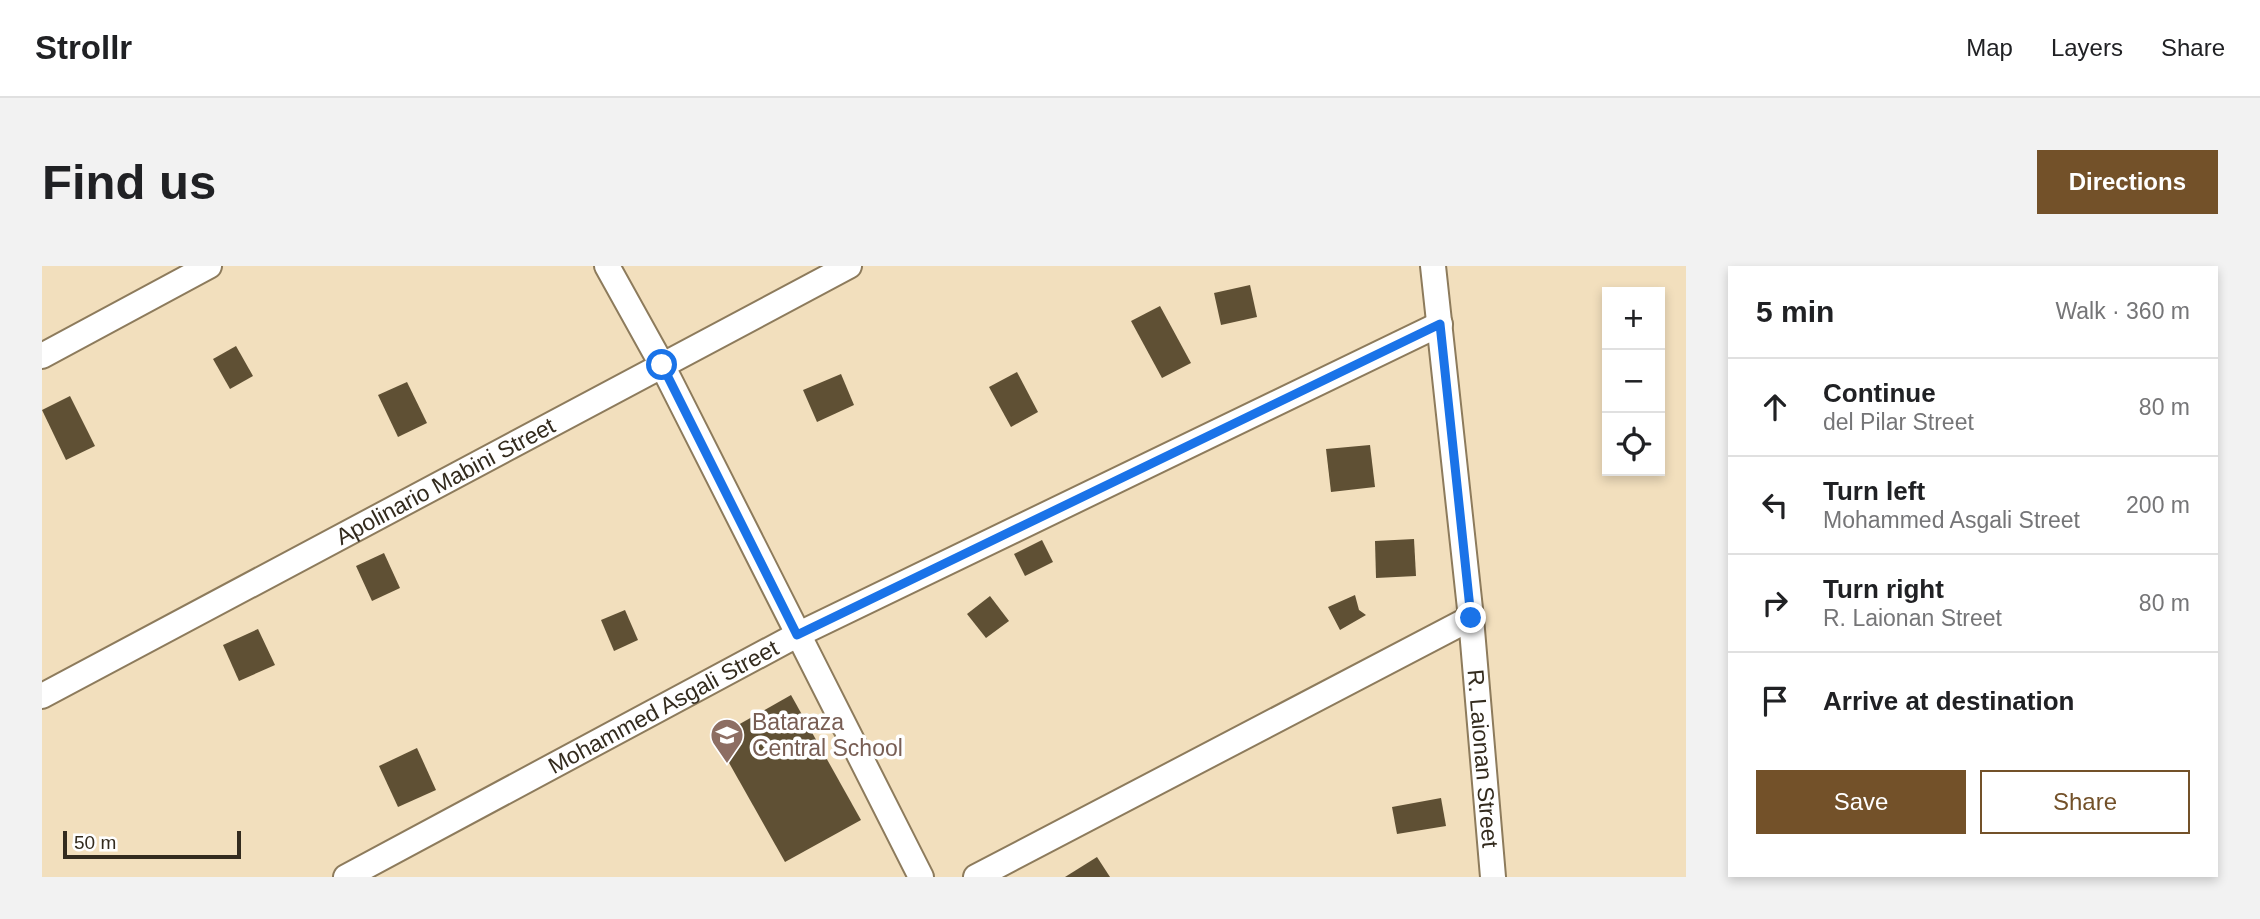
<!DOCTYPE html>
<html lang="en">
<head>
<meta charset="utf-8">
<style>
  :root { --surface:#fff; --page:#f2f2f2; --text:#202124; --muted:#757577; --line:#e0e0e0; --accent:#735129 }
  body { margin:0; font-family:Arial,sans-serif; background:var(--page); color:var(--text) }
  .controls { position:absolute; right:21px; top:21px; display:grid; overflow:hidden; border-radius:0px; box-shadow:0 4px 10px #0003 }
  .controls button { width:63px; height:63px; display:grid; place-items:center; padding:0; border:0; border-bottom:2px solid var(--line); background:var(--surface); color:var(--text); font:35px sans-serif }
  .scale { position:absolute; left:21px; bottom:18px; width:178px; box-sizing:border-box; padding-left:7px; border:4px solid #332b1e; border-top:0; font-size:19px; line-height:24px; white-space:nowrap; color:#332b1e; -webkit-text-stroke:5px #fff; paint-order:stroke }
  .stop { position:absolute; width:21px; height:21px; margin:-16px; border:5px solid #1a73e8; border-radius:50%; background:#fff }
  .stop.end { background:#1a73e8; border-color:#fff; box-shadow:0 2px 7px #0008 }
  .list { margin:0; padding:0; list-style:none }
  h2 { display:flex; justify-content:space-between; align-items:center; height:91px; margin:0; padding:0 28px; font-size:30px }
  h2 small { font-size:23px; font-weight:400; color:var(--muted) }
  .list li { display:grid; grid-template-columns:46px 1fr auto; gap:21px; align-items:center; box-sizing:border-box; height:98px; padding:0 28px; border-top:2px solid var(--line) }
  .list b { display:block; font-size:26px; white-space:nowrap }
  .list p { margin:0; font-size:23px; white-space:nowrap; color:var(--muted) }
  .list em { font-size:23px; font-style:normal; color:var(--muted) }
  .actions { display:flex; gap:14px; padding:21px 28px }
  .actions a { flex:1; padding:16px 0; border:2px solid var(--accent); border-radius:0px; text-align:center; font-size:24px; color:var(--accent) }
  .actions .main { background:var(--accent); color:#fff }
  .icon { flex:none; width:38px; height:38px; fill:none; stroke:currentColor; stroke-width:2; stroke-linecap:round; stroke-linejoin:round }
  .map { position:relative; flex:none; width:1644px; height:611px; overflow:hidden; border-radius:0px }
  header { display:flex; align-items:center; gap:42px; box-sizing:border-box; height:98px; padding:0 35px; background:var(--surface); border-bottom:2px solid var(--line) }
  header strong { font-size:33px }
  nav { display:flex; gap:38px; margin-inline-start:auto; font-size:24px }
  .intro { display:flex; align-items:center; justify-content:space-between; box-sizing:border-box; height:168px; padding:0 42px }
  h1 { margin:0; font-size:49px }
  .button { padding:18px 32px; border-radius:0px; background:var(--accent); color:#fff; font-size:24px; font-weight:700 }
  main { display:flex; gap:42px; padding:0 42px }
  aside { flex:1; background:var(--surface); border-radius:0px; box-shadow:0 4px 10px #0003 }
  .map>svg:first-child { display:block }
  .building { fill:#5f5034 }
  .lines { fill:none; stroke-linecap:round; stroke-linejoin:round }
  .minor-casing { stroke:#8d7b5c; stroke-width:28 }
  .minor { stroke:#fff; stroke-width:24 }
  .route { stroke:#1a73e8; stroke-width:9 }
  .labels { text-anchor:middle; dominant-baseline:central; stroke-width:7; stroke-linejoin:round; paint-order:stroke }
  .street-label { font-size:23px; fill:#332b1e; stroke:#fff }
  .education-label { font-size:23px; fill:#785e54; stroke:#fff; text-anchor:start }
</style>
</head>
<body>
<header>
<strong>Strollr</strong>
<nav><a>Map</a><a>Layers</a><a>Share</a></nav>
</header>
<div class="intro"><h1>Find us</h1><a class="button">Directions</a></div>
<main>
<div class="map">
<svg width="1644" height="611" viewBox="0 0 1644 611">
  <rect width="100%" height="100%" fill="#f2dfbd"/>
  <g class="building">
    <path d="M1208,19L1215,51L1179,59L1172,27Z"/>
    <path d="M1118,40L1149,97L1120,112L1089,55Z"/>
    <path d="M194,80L211,110L188,123L171,93Z"/>
    <path d="M975,106L996,146L969,161L947,121Z"/>
    <path d="M799,108L812,139L775,156L761,124Z"/>
    <path d="M365,116L385,157L356,171L336,129Z"/>
    <path d="M28,130L53,180L24,194L0,144Z"/>
    <path d="M1328,179L1333,221L1289,226L1284,183Z"/>
    <path d="M1372,273L1374,310L1334,312L1333,275Z"/>
    <path d="M1000,274L1011,296L983,310L972,288Z"/>
    <path d="M342,287L358,322L330,335L314,300Z"/>
    <path d="M1313,329L1317,344L1324,349L1298,364L1286,341Z"/>
    <path d="M948,330L967,355L944,372L925,348Z"/>
    <path d="M583,344L596,374L572,385L559,354Z"/>
    <path d="M216,363L233,399L197,415L181,379Z"/>
    <path d="M749,429L819,554L743,596L673,472Z"/>
    <path d="M375,482L394,524L356,541L337,500Z"/>
    <path d="M1399,532L1404,560L1355,568L1350,541Z"/>
    <path d="M1055,591L1068,611H1023Z"/>
  </g>
  <g class="lines">
    <defs>
      <g id="minor">
        <path d="M565,0L620,99L879,611"/>
        <path id="s1" d="M1391,0L1429,352L1451,611"/>
        <path d="M0,90L167,0"/>
        <path id="s2" d="M0,430L807,0"/>
        <path id="s3" d="M304,611L755,369L1398,58"/>
        <path d="M934,611L1429,352"/>
      </g>
    </defs>
    <use href="#minor" class="minor-casing"/>
    <use href="#minor" class="minor"/>
  </g>
  <g class="lines">
    <path class="route" d="M620,99L755,369L1398,58L1429,352"/>
  </g>
  <defs>
    <symbol id="school-pin" viewBox="-11 -11 22 30"><path d="M0 17L-7.5 6A9.5 9.5 0 1 1 7.5 6Z" fill="#8d6e63" stroke="#fff"/><path d="M0-5L7-2L0 1L-7-2ZM-4 1L0 2.5L4 1V4Q0 6-4 4Z" fill="#fff"/></symbol>
  </defs>
  <g fill-rule="evenodd">
    <use href="#school-pin" x="666" y="450" width="38" height="52"/>
  </g>
  <g class="labels">
    <g class="street-label">
      <text stroke="none"><textPath href="#s2" startOffset="457">Apolinario Mabini Street</textPath></text>
      <text stroke="none"><textPath href="#s3" startOffset="360">Mohammed Asgali Street</textPath></text>
      <text stroke="none"><textPath href="#s1" startOffset="495">R. Laionan Street</textPath></text>
    </g>
    <g class="education-label">
      <text x="710" y="456">Bataraza<tspan x="710" dy="26">Central School</tspan></text>
    </g>
  </g>
</svg>
<div class="controls">
<button>+</button>
<button>−</button>
<button><svg class="icon" aria-label="locate" viewBox="0 0 24 24"><circle cx="12" cy="12" r="6"/><path d="M12 2v4M12 18v4M2 12h4M18 12h4"/></svg></button>
</div>
<div class="scale">50 m</div>
<div class="stop" style="left:620px;top:99px"></div>
<div class="stop end" style="left:1429px;top:352px"></div>
</div>
<aside>
<h2>5 min<small>Walk · 360 m</small></h2>
<ul class="list">
<li><svg class="icon" aria-label="ahead" viewBox="0 0 24 24"><path d="M12 20V5M6 11l6-6 6 6"/></svg><div><b>Continue</b><p>del Pilar Street</p></div><em>80 m</em></li>
<li><svg class="icon" aria-label="left" viewBox="0 0 24 24"><path d="M17 20v-9H6M10 6l-5 5 5 5"/></svg><div><b>Turn left</b><p>Mohammed Asgali Street</p></div><em>200 m</em></li>
<li><svg class="icon" aria-label="right" viewBox="0 0 24 24"><path d="M7 20v-9h11M14 6l5 5-5 5"/></svg><div><b>Turn right</b><p>R. Laionan Street</p></div><em>80 m</em></li>
<li><svg class="icon" aria-label="arrive" viewBox="0 0 24 24"><path d="M6 21V4h12l-3 4 3 4H6"/></svg><div><b>Arrive at destination</b></div></li>
</ul>
<div class="actions"><a class="main">Save</a><a>Share</a></div>
</aside>
</main>
</body>
</html>
